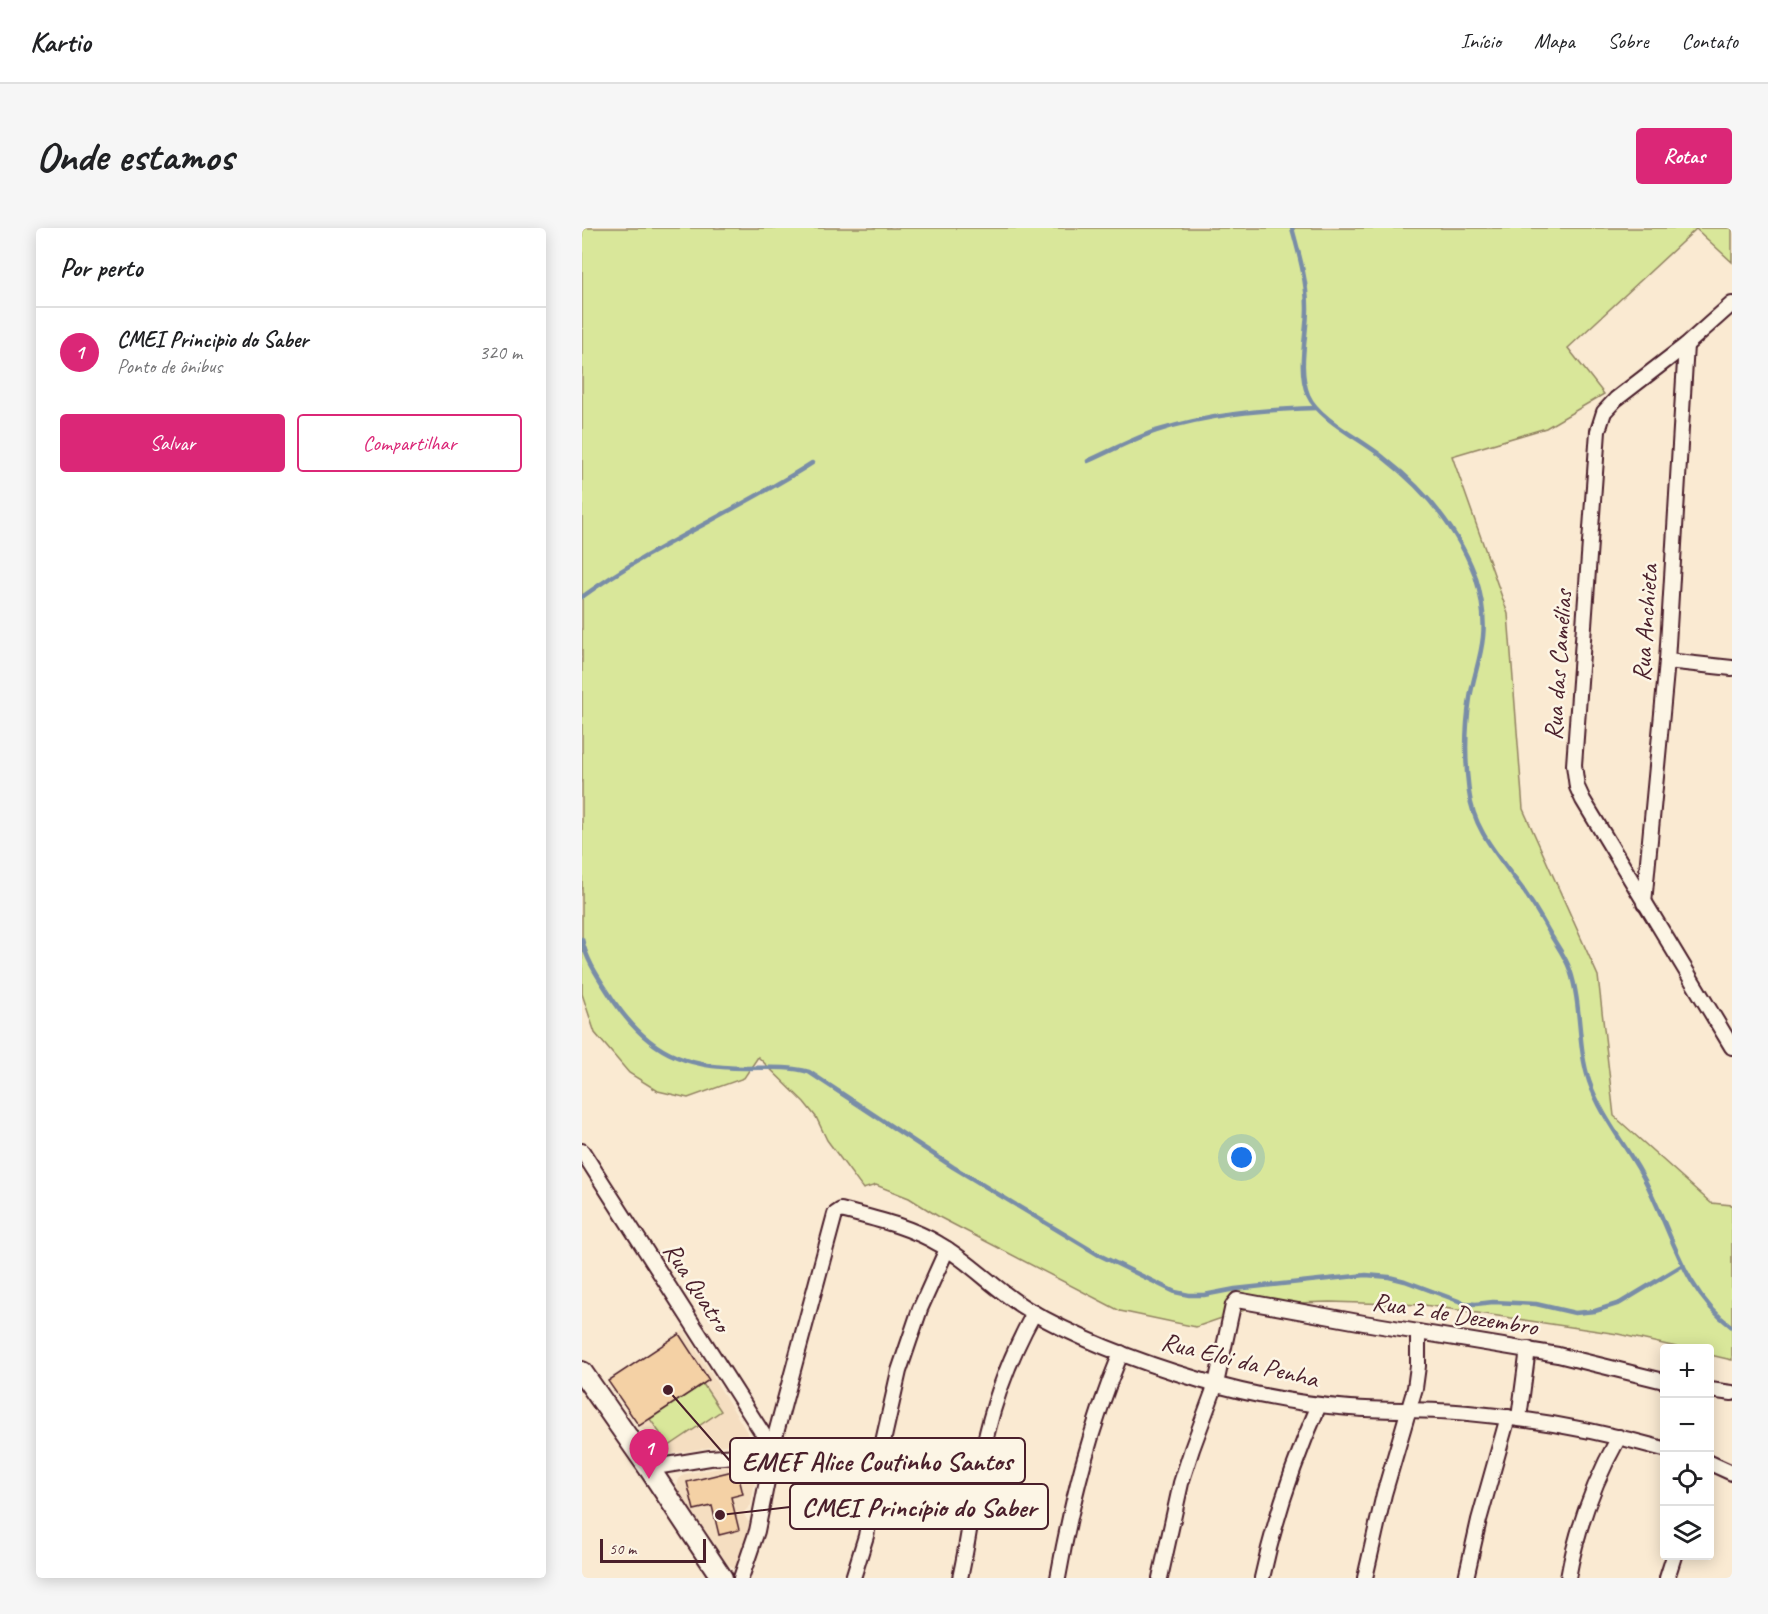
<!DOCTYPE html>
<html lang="pt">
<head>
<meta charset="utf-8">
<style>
  :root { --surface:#fff; --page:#f6f6f6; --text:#202124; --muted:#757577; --line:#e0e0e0; --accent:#db2777 }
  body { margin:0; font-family:Caveat,sans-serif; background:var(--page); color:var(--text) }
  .controls { position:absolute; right:18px; bottom:18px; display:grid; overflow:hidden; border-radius:6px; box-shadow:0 3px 15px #0003 }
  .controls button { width:54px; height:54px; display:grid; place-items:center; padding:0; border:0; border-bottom:2px solid var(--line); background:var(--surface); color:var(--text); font:30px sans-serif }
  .scale { position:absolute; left:18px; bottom:15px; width:106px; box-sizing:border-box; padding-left:6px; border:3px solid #4a1f2b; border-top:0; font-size:16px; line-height:21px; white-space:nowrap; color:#4a1f2b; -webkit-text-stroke:4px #fcf5e5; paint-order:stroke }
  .you { position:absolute; left:660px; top:930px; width:21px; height:21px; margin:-15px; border:4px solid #fff; border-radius:50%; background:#1a73e8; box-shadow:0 0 0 9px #1a73e833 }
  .badge { display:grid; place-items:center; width:39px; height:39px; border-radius:50%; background:var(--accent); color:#fff; font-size:20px; font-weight:700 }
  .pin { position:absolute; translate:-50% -50px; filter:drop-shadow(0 2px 3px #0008) }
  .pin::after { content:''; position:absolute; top:32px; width:21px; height:18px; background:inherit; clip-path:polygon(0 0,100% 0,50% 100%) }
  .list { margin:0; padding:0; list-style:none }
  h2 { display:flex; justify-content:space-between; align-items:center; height:78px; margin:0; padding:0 24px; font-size:26px }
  h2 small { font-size:20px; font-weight:400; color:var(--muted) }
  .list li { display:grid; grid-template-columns:39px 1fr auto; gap:18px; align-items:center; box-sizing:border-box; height:90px; padding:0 24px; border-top:2px solid var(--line) }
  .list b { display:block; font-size:22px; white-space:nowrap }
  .list p { margin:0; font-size:20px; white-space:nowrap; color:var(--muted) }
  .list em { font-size:20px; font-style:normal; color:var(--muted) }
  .actions { display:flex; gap:12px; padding:18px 24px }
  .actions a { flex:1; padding:14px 0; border:2px solid var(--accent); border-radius:6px; text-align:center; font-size:21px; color:var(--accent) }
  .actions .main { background:var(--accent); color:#fff }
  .icon { flex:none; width:33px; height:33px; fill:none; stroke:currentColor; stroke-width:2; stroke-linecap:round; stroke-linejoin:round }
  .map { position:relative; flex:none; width:1150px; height:1350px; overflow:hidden; border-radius:6px }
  header { display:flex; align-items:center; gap:36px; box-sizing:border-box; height:84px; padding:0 30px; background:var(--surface); border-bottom:2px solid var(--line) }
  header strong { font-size:28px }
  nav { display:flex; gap:33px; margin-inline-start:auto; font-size:21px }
  .intro { display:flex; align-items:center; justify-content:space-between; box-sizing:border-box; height:144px; padding:0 36px }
  h1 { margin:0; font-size:42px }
  .button { padding:15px 27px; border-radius:6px; background:var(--accent); color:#fff; font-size:21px; font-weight:700 }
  main { display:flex; gap:36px; padding:0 36px }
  aside { flex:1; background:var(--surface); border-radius:6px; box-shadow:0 3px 15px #0003 }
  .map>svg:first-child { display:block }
  .built { fill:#f5dec1 }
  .green { fill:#d9e79a; stroke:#928362; stroke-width:1.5 }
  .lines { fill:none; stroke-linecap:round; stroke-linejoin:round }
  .stream { stroke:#798da7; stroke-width:4.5 }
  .building { fill:#f4d1a5; stroke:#4a1f2b; stroke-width:1.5 }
  .street-casing { stroke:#4a1f2b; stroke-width:18 }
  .secondary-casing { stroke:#4a1f2b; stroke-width:24 }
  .street { stroke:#fcf5e5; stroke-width:14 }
  .secondary { stroke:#fcf5e5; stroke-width:20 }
  .labels { text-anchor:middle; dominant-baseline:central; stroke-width:5; stroke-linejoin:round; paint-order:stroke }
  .street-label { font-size:26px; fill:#4a1f2b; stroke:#fcf5e5 }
  .leader { fill:none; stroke:#4a1f2b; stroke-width:2 }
  .callout-dot { fill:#4a1f2b; stroke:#fcf5e5; stroke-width:2 }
  .callout { fill:#fcf5e5; stroke:#4a1f2b; stroke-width:2 }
  .callout-label { font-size:27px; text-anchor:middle; font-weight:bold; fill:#4a1f2b }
</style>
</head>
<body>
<header>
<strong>Kartio</strong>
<nav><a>Início</a><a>Mapa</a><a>Sobre</a><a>Contato</a></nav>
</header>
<div class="intro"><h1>Onde estamos</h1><a class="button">Rotas</a></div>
<main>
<aside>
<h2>Por perto<small></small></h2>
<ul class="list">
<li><span class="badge">1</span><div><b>CMEI Principio do Saber</b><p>Ponto de ônibus</p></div><em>320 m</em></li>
</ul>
<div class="actions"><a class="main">Salvar</a><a>Compartilhar</a></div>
</aside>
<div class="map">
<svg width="1150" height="1350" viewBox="0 0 1150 1350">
  <rect width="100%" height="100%" fill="#faead2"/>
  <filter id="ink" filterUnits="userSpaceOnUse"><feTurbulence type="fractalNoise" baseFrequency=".0167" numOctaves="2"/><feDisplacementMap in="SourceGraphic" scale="12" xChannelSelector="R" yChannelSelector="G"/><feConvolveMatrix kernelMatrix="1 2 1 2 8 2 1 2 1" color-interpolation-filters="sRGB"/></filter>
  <g filter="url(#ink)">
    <g class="built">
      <path d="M102,1102L168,1209L165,1213L82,1227L76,1224L26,1153Z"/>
      <path d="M156,1237L168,1241L173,1248V1253L169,1277L161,1285L167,1295L158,1339L152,1340L146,1336L96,1262L95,1258L97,1251L103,1246Z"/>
    </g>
    <g class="green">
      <path d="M2,0H1150V34L1114,1L986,120L1022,166L964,200L870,228L926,386L941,581L1016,748L1032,888L1129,975L1150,977V1132L1128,1127V1120H1099L1036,1106L842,1077L748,1074L680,1076L614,1099L538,1083L359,990L327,970L294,957L281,961L245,912L234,889L222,874L176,829L162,850L106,870L76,863L47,845L13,805L0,766V5Z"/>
      <path d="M121,1156L139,1183L87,1218L68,1191Z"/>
    </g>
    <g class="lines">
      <g class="stream">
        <path d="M710,0C717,26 725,53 725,80C725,108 715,140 726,167C736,191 782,213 802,230C842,261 875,300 893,347C899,366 903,390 901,409C899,430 891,450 888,470C883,501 883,533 887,564C891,599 913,624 933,651C947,669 959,689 970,709C976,719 984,730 988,742C1000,777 995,817 1007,853C1018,886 1042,915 1059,945C1089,998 1099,1062 1150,1099"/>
        <path d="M506,233C528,223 551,211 574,203C627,186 679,182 734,180"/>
        <path d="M0,369C72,317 155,283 230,235"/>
        <path d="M0,711C4,733 19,753 31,772C66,824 102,840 163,840C185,840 206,838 227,844L371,939L517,1027L593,1064L607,1067H622L653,1061L784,1047L807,1049L823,1053L882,1075L894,1076L911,1074L954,1076L993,1085L1013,1083L1038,1075L1101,1037"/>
      </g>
    </g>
    <g class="building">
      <path d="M97,1106L127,1152L57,1198L26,1153Z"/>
      <path d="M155,1242L161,1266L149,1269L157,1302L137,1307L130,1278L112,1282L105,1254Z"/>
    </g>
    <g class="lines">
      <defs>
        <g id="street">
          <path d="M1150,76L1104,117L1034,171L1022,184L1016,203L992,537L995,559L1001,572L1150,819"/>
          <path d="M1085,433L1150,440"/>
          <path d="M1062,675L1085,433L1104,117"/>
          <path d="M0,923L190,1220"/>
          <path d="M1128,1162L1150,1165"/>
          <path d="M937,1190L946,1121"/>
          <path d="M1128,1235L1150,1245"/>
          <path d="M67,1240L128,1230L180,1226L188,1230"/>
          <path d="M159,1350L175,1303L187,1243L190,1220L253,986L259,982C293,991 327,998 357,1016C389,1034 413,1062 445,1081C499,1113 560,1135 621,1153C669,1167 718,1176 768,1180C807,1183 847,1181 886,1185C953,1191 1018,1203 1082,1221"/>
          <path d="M271,1350L284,1308L300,1218L317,1143L338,1081L365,1021"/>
          <path d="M378,1350C389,1302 393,1253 405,1205C415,1163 431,1123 452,1085"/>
          <path d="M476,1350C490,1271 508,1200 539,1125"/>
          <path d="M578,1350L599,1255L610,1221L634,1156L651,1077L655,1072L782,1095L976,1127L1082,1153"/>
          <path d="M680,1350C693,1290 712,1233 737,1177"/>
          <path d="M783,1350L802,1266L833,1160L836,1138V1104"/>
          <path d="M884,1350L897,1292L926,1189"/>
          <path d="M986,1350C995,1299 1012,1254 1037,1209"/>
          <path d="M1085,1350L1092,1328"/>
        </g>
        <path id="secondary" d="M0,1144L67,1240L140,1350"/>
      </defs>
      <use href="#street" class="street-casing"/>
      <use href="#secondary" class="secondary-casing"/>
      <use href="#street" class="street"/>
      <use href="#secondary" class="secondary"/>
    </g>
  </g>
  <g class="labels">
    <g class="street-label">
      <text transform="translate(1063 395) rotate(-86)">Rua Anchieta</text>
      <text transform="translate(976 437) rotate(-86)">Rua das Camélias</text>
      <text transform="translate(115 1059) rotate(57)">Rua Quatro</text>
      <text transform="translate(873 1086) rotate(9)">Rua 2 de Dezembro</text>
      <text transform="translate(658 1132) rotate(14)">Rua Eloi da Penha</text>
    </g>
  </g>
  <path class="leader" d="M86 1162L148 1233M138 1287L208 1279"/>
  <g class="callout-dot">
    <circle cx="86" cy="1162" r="6"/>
    <circle cx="138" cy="1287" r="6"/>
  </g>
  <g class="callout">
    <rect x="148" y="1210" width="295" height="45" rx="6"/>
    <rect x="208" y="1256" width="258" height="45" rx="6"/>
  </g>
  <g class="callout-label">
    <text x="295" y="1242">EMEF Alice Coutinho Santos</text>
    <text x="337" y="1288">CMEI Princípio do Saber</text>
  </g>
</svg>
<div class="controls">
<button>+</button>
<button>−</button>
<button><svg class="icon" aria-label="locate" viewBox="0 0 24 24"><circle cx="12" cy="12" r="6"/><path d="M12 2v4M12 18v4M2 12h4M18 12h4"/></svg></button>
<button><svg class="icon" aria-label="layers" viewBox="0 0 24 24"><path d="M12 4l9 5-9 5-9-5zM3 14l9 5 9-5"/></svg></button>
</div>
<div class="scale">50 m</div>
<div class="you"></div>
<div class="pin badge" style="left:67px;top:1251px">1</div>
</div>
</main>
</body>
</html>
